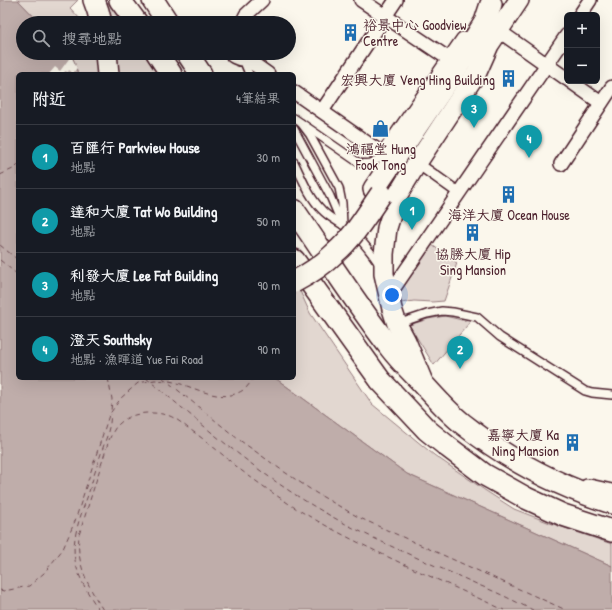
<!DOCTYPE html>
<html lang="zh-TW">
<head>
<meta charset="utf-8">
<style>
  :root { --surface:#171b24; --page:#242831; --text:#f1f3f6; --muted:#9ea1a6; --line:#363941; --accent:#0f766e }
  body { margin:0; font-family:"Patrick Hand","LXGW WenKai TC",sans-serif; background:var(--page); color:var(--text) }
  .controls { position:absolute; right:12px; top:12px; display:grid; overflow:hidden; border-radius:6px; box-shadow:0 4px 16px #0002 }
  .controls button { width:36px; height:36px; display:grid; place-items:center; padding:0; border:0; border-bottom:1px solid var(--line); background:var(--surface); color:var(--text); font:20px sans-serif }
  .you { position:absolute; left:392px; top:295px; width:14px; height:14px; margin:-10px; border:3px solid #fff; border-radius:50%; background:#1a73e8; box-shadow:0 0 0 6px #1a73e833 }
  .badge { display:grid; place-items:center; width:26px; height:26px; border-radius:50%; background:var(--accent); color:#fff; font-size:13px; font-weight:700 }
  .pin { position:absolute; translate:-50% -33px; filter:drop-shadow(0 1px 2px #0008) }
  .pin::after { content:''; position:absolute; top:21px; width:14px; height:12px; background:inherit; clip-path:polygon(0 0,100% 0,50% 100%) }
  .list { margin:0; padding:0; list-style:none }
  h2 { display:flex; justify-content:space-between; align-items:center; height:52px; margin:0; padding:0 16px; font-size:17px }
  h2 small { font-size:13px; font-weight:400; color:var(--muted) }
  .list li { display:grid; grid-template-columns:26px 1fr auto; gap:12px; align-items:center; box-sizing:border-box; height:64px; padding:0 16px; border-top:1px solid var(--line) }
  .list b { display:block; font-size:15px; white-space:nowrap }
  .list p { margin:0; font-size:13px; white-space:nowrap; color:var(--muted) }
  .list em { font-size:13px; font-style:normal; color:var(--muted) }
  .icon { flex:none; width:22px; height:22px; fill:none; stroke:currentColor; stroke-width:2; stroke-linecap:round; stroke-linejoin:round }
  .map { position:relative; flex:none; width:612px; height:610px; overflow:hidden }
  .search { position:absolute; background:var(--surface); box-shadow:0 4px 16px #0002; left:16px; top:16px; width:280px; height:44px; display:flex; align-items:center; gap:10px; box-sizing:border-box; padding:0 14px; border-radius:22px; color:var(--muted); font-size:15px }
  .panel { position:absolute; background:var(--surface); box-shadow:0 4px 16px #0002; left:16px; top:72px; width:280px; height:308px; border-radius:6px }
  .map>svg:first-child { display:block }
  .green { fill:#e2d7d0; stroke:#967b7e }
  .water { fill:#bfadaa; stroke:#907477 }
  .pier { fill:#fbf7ec }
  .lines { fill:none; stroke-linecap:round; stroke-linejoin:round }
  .ferry { stroke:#6d4a51; stroke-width:1; stroke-dasharray:5 4; stroke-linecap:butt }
  .service-casing { stroke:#4a1f2b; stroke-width:10 }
  .pedestrian-casing { stroke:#4a1f2b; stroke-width:13 }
  .minor-casing { stroke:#4a1f2b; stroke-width:16 }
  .secondary-casing { stroke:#4a1f2b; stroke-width:22 }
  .primary-casing { stroke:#4a1f2b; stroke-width:24 }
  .service { stroke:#fbf7ec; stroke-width:7 }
  .pedestrian { stroke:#fbf7ec; stroke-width:10 }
  .minor { stroke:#fbf7ec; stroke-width:13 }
  .secondary { stroke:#fbf7ec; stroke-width:19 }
  .primary { stroke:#fbf7ec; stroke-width:21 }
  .primary-bridge-casing { stroke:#4a1f2b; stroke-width:24; stroke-linecap:butt }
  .primary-bridge { stroke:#fbf7ec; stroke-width:21 }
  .labels { text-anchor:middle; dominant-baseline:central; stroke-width:3; stroke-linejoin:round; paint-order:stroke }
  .poi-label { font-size:14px; fill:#4a1f2b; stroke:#fbf7ec }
</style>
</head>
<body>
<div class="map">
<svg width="612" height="610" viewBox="0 0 612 610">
  <rect width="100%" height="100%" fill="#fbf7ec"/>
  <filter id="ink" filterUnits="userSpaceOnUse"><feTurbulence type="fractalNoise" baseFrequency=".025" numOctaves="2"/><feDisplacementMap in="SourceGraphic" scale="8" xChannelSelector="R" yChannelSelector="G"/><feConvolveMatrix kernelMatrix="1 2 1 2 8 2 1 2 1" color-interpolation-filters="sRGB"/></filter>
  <g filter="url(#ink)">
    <g class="green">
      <path d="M18,0H78L70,8L81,20L88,18L93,19L105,1L109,3L123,23H40Z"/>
      <path d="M68,53H145L160,74H78L73,58Z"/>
      <path d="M432,245L457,263L444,301L432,302L414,301L401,303L399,294Z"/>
      <path d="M294,278L310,313L372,404L434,455L486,491L514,509L550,523L612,544V566L407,474L275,378H294Z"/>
      <path d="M445,316L470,322L434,365L409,325L428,319Z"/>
    </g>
    <path class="water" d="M0,0H18L40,23H23V53H68L73,58L78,74H18V378H275L407,474L612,566V610H0Z"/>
    <path class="pier" d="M71,56L77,68L73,73L69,70L68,72L65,71L64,73L65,74H49L55,67L60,71Z"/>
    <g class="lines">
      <g class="ferry">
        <path d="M0,175L15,168L18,165"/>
        <path d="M0,245L18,260"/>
        <path d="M0,260L18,275"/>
        <path d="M108,378L112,399L111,411"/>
        <path d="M146,378C201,423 255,472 317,508C369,539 426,561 481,586C499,593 516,602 533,610"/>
        <path d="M163,378L238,439L283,471L316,493L360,518L566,610"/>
        <path d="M169,381C194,385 222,407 246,388C249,385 251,381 254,378"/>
        <path d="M0,590L4,591L29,586L44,573L63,549L75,521L109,415L121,398L138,383L155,380L166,381"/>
        <path d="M99,610C89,595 78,578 75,560C71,538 81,515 88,495C94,475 100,456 107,436L110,423L111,414"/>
        <path d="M103,610C88,586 76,564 79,535L109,440C112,434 114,428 119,424C131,412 151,411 167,415C174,417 182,423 188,428C207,441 224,456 242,471C260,484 278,497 297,509C335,532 375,551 416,570C445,583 474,596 504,610"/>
      </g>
      <defs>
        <g id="service">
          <path d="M242,57L249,74"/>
          <path d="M294,118L359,163C371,165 376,162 383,154"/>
          <path d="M301,123L310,135L339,188L342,203L343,225"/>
          <path d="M294,129L330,196L341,222"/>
          <path d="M294,162C302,178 309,197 322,210C330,219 342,223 351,231C363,241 371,252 379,264"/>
          <path d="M397,324L427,314L442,311L453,312L477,317L500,337L585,391L592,393L612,395"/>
        </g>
        <path id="pedestrian" d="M417,163L459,193"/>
        <g id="minor">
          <path d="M361,0L449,59"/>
          <path d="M580,15L590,0"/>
          <path d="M242,23L246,15L262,0"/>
          <path d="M499,31L567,79"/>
          <path d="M241,53V55L268,74"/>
          <path d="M570,81L601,103"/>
          <path d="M294,92L383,154L463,39"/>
          <path d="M322,111L396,0"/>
          <path d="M561,164L612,87"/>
          <path d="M389,295L567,35"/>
          <path d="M587,486L594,487L612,491"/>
        </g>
        <path id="secondary" d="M423,382L406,341L397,324L392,309L384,274V254L387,228L397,196L403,186L417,163L477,72L489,45L519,0"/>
        <g id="primary">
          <path d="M94,0L98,11L101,23"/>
          <path d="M120,0L137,23"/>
          <path d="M153,0L168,23"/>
          <path d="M106,53L108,74"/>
          <path d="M157,53L171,74"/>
          <path d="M187,53L201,74"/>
          <path d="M236,53L241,55"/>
          <path d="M374,189L459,64L485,22L491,4"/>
          <path d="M294,210C326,256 356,304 391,349C401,362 413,373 424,385C436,398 448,412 463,424C507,459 558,486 612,503"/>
          <path d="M294,260L380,380L427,430L448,447L485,475L526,498L563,515L612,531"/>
        </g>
      </defs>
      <use href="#service" class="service-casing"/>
      <use href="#pedestrian" class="pedestrian-casing"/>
      <use href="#minor" class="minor-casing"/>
      <use href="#secondary" class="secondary-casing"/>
      <use href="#primary" class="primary-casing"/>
      <use href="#service" class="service"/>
      <use href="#pedestrian" class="pedestrian"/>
      <use href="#minor" class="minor"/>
      <use href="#secondary" class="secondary"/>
      <use href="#primary" class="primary"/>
      <defs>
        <path id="primary-bridge" d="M294,282C309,274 323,265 335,253C354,237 367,214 381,194"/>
      </defs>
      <use href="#primary-bridge" class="primary-bridge-casing"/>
      <use href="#primary-bridge" class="primary-bridge"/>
    </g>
  </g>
  <defs>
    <symbol id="building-bare" viewBox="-9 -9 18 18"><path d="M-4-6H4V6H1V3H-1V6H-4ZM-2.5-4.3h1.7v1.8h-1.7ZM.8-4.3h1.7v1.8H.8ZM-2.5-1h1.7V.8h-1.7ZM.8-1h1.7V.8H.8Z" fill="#1f6fb2" stroke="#fbf7ec" stroke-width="2.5" paint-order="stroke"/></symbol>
    <symbol id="shop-bare" viewBox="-9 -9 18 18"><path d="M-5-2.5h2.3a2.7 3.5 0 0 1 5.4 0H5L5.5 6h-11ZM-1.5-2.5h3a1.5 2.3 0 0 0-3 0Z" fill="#1f6fb2" stroke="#fbf7ec" stroke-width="2.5" paint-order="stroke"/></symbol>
  </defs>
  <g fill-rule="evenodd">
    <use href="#building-bare" x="338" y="20" width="25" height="25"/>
    <use href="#building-bare" x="496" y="66" width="25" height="25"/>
    <use href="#shop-bare" x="368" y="116" width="25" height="25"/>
    <use href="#building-bare" x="496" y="182" width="25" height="25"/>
    <use href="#building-bare" x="460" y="220" width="25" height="25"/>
    <use href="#building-bare" x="560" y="430" width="25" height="25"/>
  </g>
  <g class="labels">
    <g class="poi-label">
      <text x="363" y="24" text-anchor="start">裕景中心 Goodview<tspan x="363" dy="16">Centre</tspan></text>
      <text x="495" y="79" text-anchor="end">宏興大廈 Veng Hing Building</text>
      <text x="381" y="148">鴻福堂 Hung<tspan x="381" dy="16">Fook Tong</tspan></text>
      <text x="509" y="214">海洋大廈 Ocean House</text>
      <text x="473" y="253">協勝大廈 Hip<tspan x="473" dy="16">Sing Mansion</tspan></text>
      <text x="559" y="434" text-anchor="end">嘉寧大廈 Ka<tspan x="559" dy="16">Ning Mansion</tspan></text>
    </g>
  </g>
</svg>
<div class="controls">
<button>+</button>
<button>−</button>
</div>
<div class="you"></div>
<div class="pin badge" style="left:412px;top:230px;background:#0f9aa8">1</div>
<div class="pin badge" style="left:460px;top:369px;background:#0f9aa8">2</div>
<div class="pin badge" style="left:474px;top:128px;background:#0f9aa8">3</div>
<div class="pin badge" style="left:529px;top:158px;background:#0f9aa8">4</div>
<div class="search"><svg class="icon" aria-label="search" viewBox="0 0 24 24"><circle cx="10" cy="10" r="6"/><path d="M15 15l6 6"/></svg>搜尋地點</div>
<section class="panel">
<h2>附近<small>4筆結果</small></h2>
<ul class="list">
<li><span class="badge" style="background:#0f9aa8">1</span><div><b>百匯行 Parkview House</b><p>地點</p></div><em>30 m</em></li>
<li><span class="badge" style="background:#0f9aa8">2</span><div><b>達和大廈 Tat Wo Building</b><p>地點</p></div><em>50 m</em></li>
<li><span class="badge" style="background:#0f9aa8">3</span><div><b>利發大廈 Lee Fat Building</b><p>地點</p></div><em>90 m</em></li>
<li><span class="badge" style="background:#0f9aa8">4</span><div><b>澄天 Southsky</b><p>地點 · 漁暉道 Yue Fai Road</p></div><em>90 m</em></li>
</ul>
</section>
</div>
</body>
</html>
